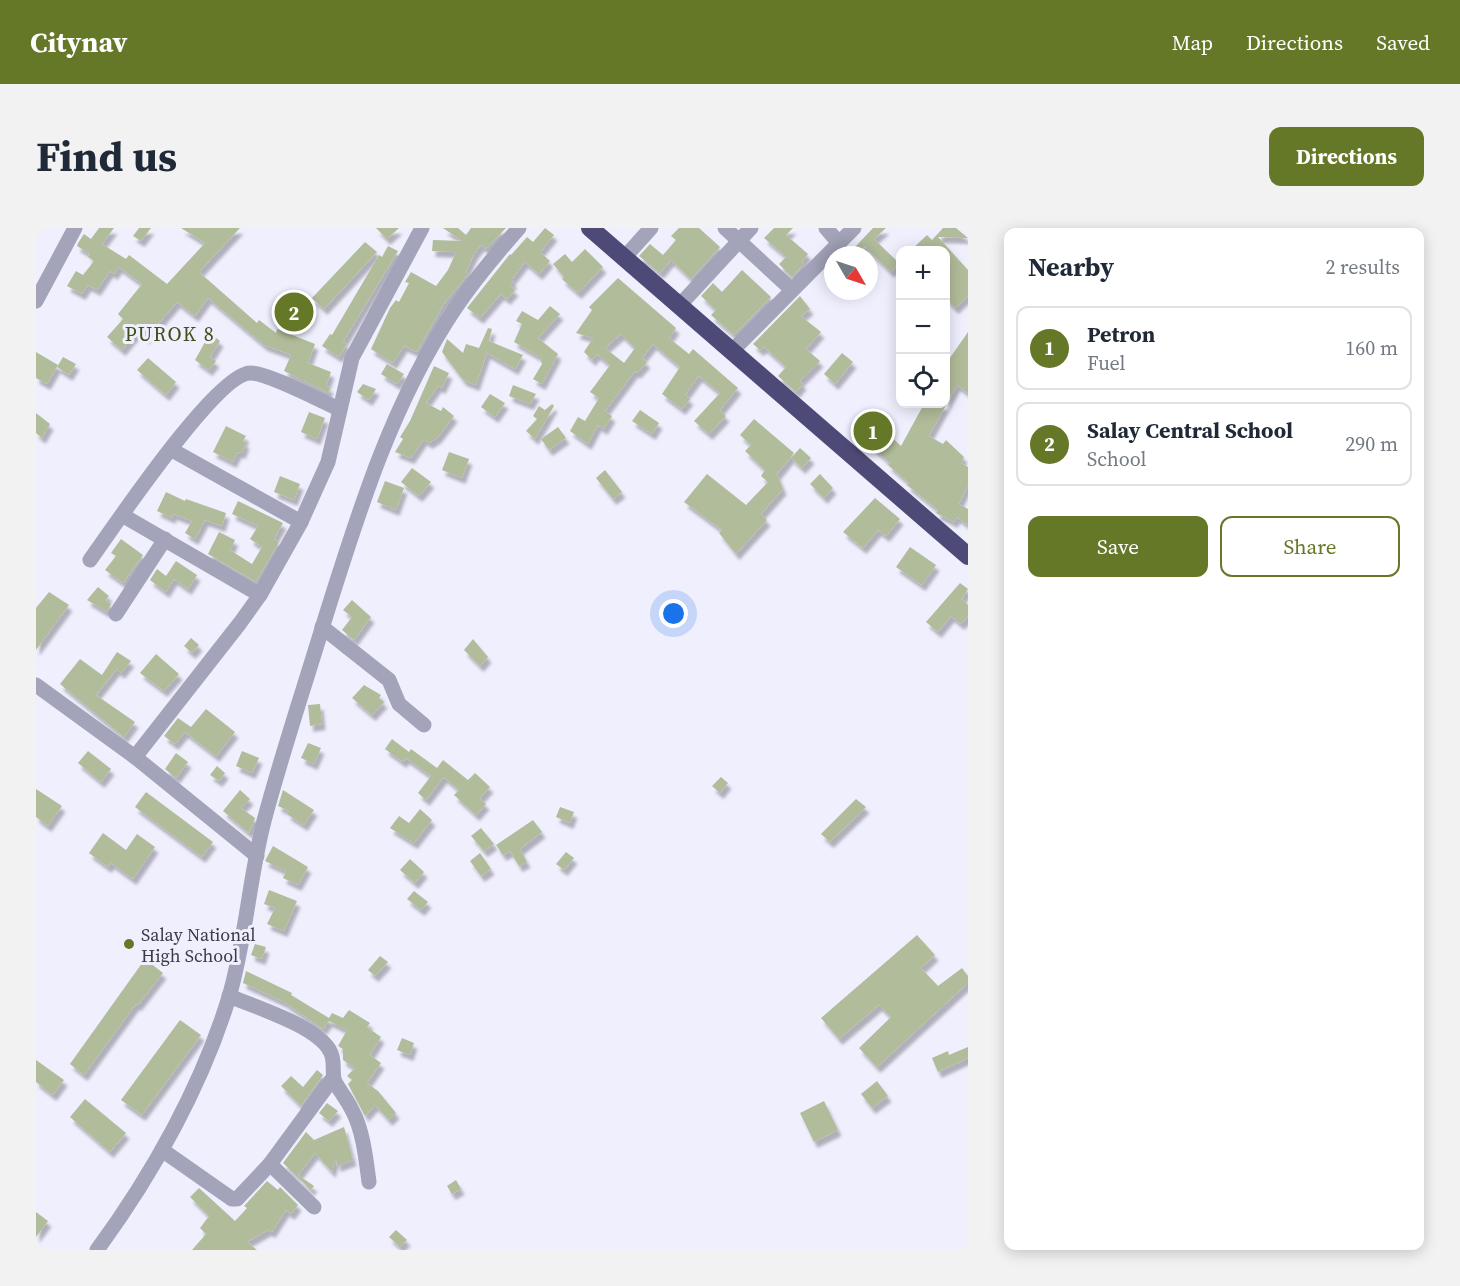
<!DOCTYPE html>
<html lang="en">
<head>
<meta charset="utf-8">
<style>
  :root { --surface:#fff; --page:#f2f2f3; --text:#1f2937; --muted:#747a83; --line:#e0e1e3; --accent:#647828 }
  body { margin:0; font-family:"Source Serif 4",serif; background:var(--page); color:var(--text) }
  .controls { position:absolute; right:18px; top:18px; display:grid; overflow:hidden; border-radius:12px; box-shadow:0 3px 15px #0003 }
  .controls button { width:54px; height:54px; display:grid; place-items:center; padding:0; border:0; border-bottom:2px solid var(--line); background:var(--surface); color:var(--text); font:30px sans-serif }
  .compass { position:absolute; left:788px; top:18px; width:54px; height:54px; border-radius:50%; background:var(--surface); box-shadow:0 3px 15px #0003; rotate:129deg }
  .you { position:absolute; left:638px; top:386px; width:21px; height:21px; margin:-15px; border:4px solid #fff; border-radius:50%; background:#1a73e8; box-shadow:0 0 0 9px #1a73e833 }
  .badge { display:grid; place-items:center; width:39px; height:39px; border-radius:50%; background:var(--accent); color:#fff; font-size:20px; font-weight:700 }
  .pin { position:absolute; translate:-50% -50%; border:3px solid #fff; box-shadow:0 2px 6px #0006 }
  .list { margin:0; padding:0; list-style:none }
  h2 { display:flex; justify-content:space-between; align-items:center; height:78px; margin:0; padding:0 24px; font-size:26px }
  h2 small { font-size:20px; font-weight:400; color:var(--muted) }
  .list li { display:grid; grid-template-columns:39px 1fr auto; gap:18px; align-items:center; box-sizing:border-box; height:84px; margin:0 12px 12px; padding:0 12px; border:2px solid var(--line); border-radius:12px }
  .list b { display:block; font-size:22px; white-space:nowrap }
  .list p { margin:0; font-size:20px; white-space:nowrap; color:var(--muted) }
  .list em { font-size:20px; font-style:normal; color:var(--muted) }
  .actions { display:flex; gap:12px; padding:18px 24px }
  .actions a { flex:1; padding:14px 0; border:2px solid var(--accent); border-radius:12px; text-align:center; font-size:21px; color:var(--accent) }
  .actions .main { background:var(--accent); color:#fff }
  .icon { flex:none; width:33px; height:33px; fill:none; stroke:currentColor; stroke-width:2; stroke-linecap:round; stroke-linejoin:round }
  .map { position:relative; flex:none; width:932px; height:1022px; overflow:hidden; border-radius:12px }
  header { display:flex; align-items:center; gap:36px; box-sizing:border-box; height:84px; padding:0 30px; background:var(--accent); color:#fff }
  header strong { font-size:28px }
  nav { display:flex; gap:33px; margin-inline-start:auto; font-size:21px }
  .intro { display:flex; align-items:center; justify-content:space-between; box-sizing:border-box; height:144px; padding:0 36px }
  h1 { margin:0; font-size:42px }
  .button { padding:15px 27px; border-radius:12px; background:var(--accent); color:#fff; font-size:21px; font-weight:700 }
  main { display:flex; gap:36px; padding:0 36px }
  aside { flex:1; background:var(--surface); border-radius:12px; box-shadow:0 3px 15px #0003 }
  .map>svg:first-child { display:block }
  .building { fill:#b1bc9a; fill-rule:evenodd; filter:url(#shadow) }
  .lines { fill:none; stroke-linecap:round; stroke-linejoin:round }
  .minor { stroke:#a3a3b9; stroke-width:15 }
  .highway { stroke:#4e4a77; stroke-width:18 }
  .poi-dot { fill:#647828; stroke:#f0effe; stroke-width:2 }
  .labels { text-anchor:middle; dominant-baseline:central; stroke-width:6; stroke-linejoin:round; paint-order:stroke }
  .poi-label { font-size:18px; fill:#3b3a48; stroke:#f0effe; text-anchor:start }
  .neighbourhood-label { font-size:20px; letter-spacing:1.5px; fill:#414f18; stroke:#f0effe }
</style>
</head>
<body>
<header>
<strong>Citynav</strong>
<nav><a>Map</a><a>Directions</a><a>Saved</a></nav>
</header>
<div class="intro"><h1>Find us</h1><a class="button">Directions</a></div>
<main>
<div class="map">
<svg width="932" height="1022" viewBox="0 0 932 1022">
  <defs>
    <filter id="shadow"><feDropShadow dx="3.5" dy="6" stdDeviation="1.5" flood-color="#0004"/></filter>
  </defs>
  <rect width="100%" height="100%" fill="#f0effe"/>
  <g class="building">
    <path d="M63,0H78L66,16L90,31L93,27L131,56L169,15L145,0H204L163,44L221,95L223,92L240,105L241,101L279,116L272,135L295,144L290,158L294,159L292,165L248,143L255,127L228,117L172,70L159,88L141,74L110,110L102,103L86,122L71,109L87,91L82,86L106,56L83,39L78,46L74,43L61,62L52,57L46,66L31,58L40,43L47,47L58,33L52,29L54,26L41,18L42,15L48,6L55,11Z"/>
    <path d="M103,0H115L105,13L97,8Z"/>
    <path d="M340,0H363L351,11Z"/>
    <path d="M407,0H422L430,7L435,0H470L450,21L445,17L438,26L430,44L432,46L407,77L381,124L368,118L357,135L335,121L354,80L360,72L363,74L373,55L369,54L375,44L400,58L412,42L420,24L396,23L397,12L426,13Z"/>
    <path d="M509,0L518,7L504,24L514,33L503,46L489,34L475,52L478,54L474,58L479,62L471,71L465,66L444,90L431,80L474,26L475,27L491,9L497,14Z"/>
    <path d="M643,0H663L684,19L655,51L635,32L624,45L603,28L614,16L627,27L640,12L635,8Z"/>
    <path d="M738,0H757L750,7L772,26L766,34L768,36L756,49L743,36L750,29L748,27L728,10Z"/>
    <path d="M837,0H850L838,11L863,35L855,44L829,19L825,23L820,18Z"/>
    <path d="M907,0H920L932,10L902,9L932,42V68L919,80L909,70V22H875L891,7L896,12Z"/>
    <path d="M329,14L341,24L288,81L276,70Z"/>
    <path d="M352,18L362,23L307,114L311,116L303,129L286,118L294,106L296,107L343,27L346,29Z"/>
    <path d="M549,21L567,39L542,65L526,51L528,49L517,36L529,26L536,34Z"/>
    <path d="M706,42L735,69L698,107L675,87L680,82L665,68L677,55L686,64Z"/>
    <path d="M582,50L640,100L633,110L653,126L657,121L702,160L684,182L690,188L673,206L658,193L684,165L663,148L649,167L654,171L646,181L626,166L644,139L617,116L606,130L611,134L601,145L599,143L569,183L576,188L568,201L562,197L552,216L534,203L542,189L549,193L563,170L554,164L574,137L561,126L556,132L548,124L557,110L540,105L556,82L553,79ZM585,106L599,120L588,135L569,120Z"/>
    <path d="M764,68L774,81L765,88L785,104L770,121L784,133L764,153L767,156L760,164L742,148L750,139L728,119L724,122L717,116Z"/>
    <path d="M514,78L524,86L502,110L522,126L506,156L497,151L506,136L504,129L478,114L486,96L480,93L486,83L502,92Z"/>
    <path d="M452,100L456,101L453,113L487,127L479,141L451,125L440,157L427,152L406,124L411,111L427,125L430,116L443,120Z"/>
    <path d="M932,104V165L921,157L893,208L907,216L910,212L928,229L925,235L932,239V257L923,276L932,281V297L921,289L918,294L900,285L902,282L871,257L873,255L852,237L854,235L835,218L848,202L865,218L888,176H909V137Z"/>
    <path d="M174,105L184,113L174,129L180,133L173,142L159,132Z"/>
    <path d="M0,124L22,137L11,156L0,150Z"/>
    <path d="M806,125L817,134L799,156L788,146Z"/>
    <path d="M27,129L40,136L33,147L21,139Z"/>
    <path d="M112,130L140,154L130,167L101,142Z"/>
    <path d="M351,136L368,146L361,156L345,146Z"/>
    <path d="M398,138L413,145L406,160L402,158L390,175L405,183L407,179L418,188L402,209L393,215L388,211L375,230L359,224L367,211L364,209L374,193Z"/>
    <path d="M327,156L340,161L333,172L321,164Z"/>
    <path d="M477,157L500,166L494,176L473,168Z"/>
    <path d="M454,166L469,175L459,189L445,179Z"/>
    <path d="M516,176L518,178L499,211L490,203L501,191L497,188L503,178L509,182Z"/>
    <path d="M604,182L623,195L616,206L596,193Z"/>
    <path d="M273,184L289,190L281,211L265,204Z"/>
    <path d="M0,185L14,196L6,210L0,205Z"/>
    <path d="M718,191L758,225L741,246L747,261L725,286L731,292L700,326L683,305L686,302L648,274L671,246L710,277L732,254L725,248L729,242L709,223L715,217L704,207Z"/>
    <path d="M190,198L210,208L207,213L210,215L206,225L202,224L197,234L177,224Z"/>
    <path d="M522,199L530,210L513,222L505,211Z"/>
    <path d="M764,220L775,230L766,240L755,230Z"/>
    <path d="M413,224L433,231L426,250L406,242Z"/>
    <path d="M376,240L395,254L383,268L365,254Z"/>
    <path d="M569,242L586,264L577,271L560,250Z"/>
    <path d="M784,246L797,260L788,270L774,256Z"/>
    <path d="M244,248L264,256L258,272L238,264Z"/>
    <path d="M349,253L368,260L360,282L341,274Z"/>
    <path d="M130,264L149,273L150,271L190,285L186,298L169,292L159,311L149,305L156,293L137,286L136,290L121,283Z"/>
    <path d="M839,270L864,291L850,308L842,302L827,320L807,304Z"/>
    <path d="M202,273L247,295L238,311L243,314L220,354L172,326L183,304L199,312L194,322L216,336L226,319L214,311L222,298L196,286Z"/>
    <path d="M85,311L107,327L87,355L69,342L80,328L75,325Z"/>
    <path d="M874,319L900,337L886,357L860,339Z"/>
    <path d="M140,333L161,347L152,361L138,351L130,364L114,352L121,341L130,348Z"/>
    <path d="M924,355L932,361L926,371L932,377V388L925,396L915,388L902,404L890,394Z"/>
    <path d="M62,359L73,368L69,372L75,376L71,384L51,372Z"/>
    <path d="M13,364L33,377L0,422V380Z"/>
    <path d="M316,372L335,389L318,412L306,402L316,389L307,382Z"/>
    <path d="M155,410L163,417L156,425L148,418Z"/>
    <path d="M437,411L452,429L444,438L428,422Z"/>
    <path d="M81,424L95,433L85,445L81,441L60,467L99,494L88,509L24,456L44,431L66,447Z"/>
    <path d="M120,426L143,446L128,463L104,445Z"/>
    <path d="M328,457L345,467L343,470L348,474L336,487L316,470Z"/>
    <path d="M284,476L286,496L274,498L272,477Z"/>
    <path d="M170,481L199,504L180,528L149,504L139,516L128,508L142,490L155,499Z"/>
    <path d="M356,511L373,524L375,521L401,540L407,532L432,552L439,545L454,559L444,570L450,576L440,587L418,567L423,562L408,549L390,572L382,565L395,548L370,530L367,534L349,521Z"/>
    <path d="M272,515L285,520L278,536L265,530Z"/>
    <path d="M52,523L75,541L65,554L42,535Z"/>
    <path d="M206,523L223,530L216,545L200,538Z"/>
    <path d="M140,525L152,534L140,550L129,541Z"/>
    <path d="M181,538L189,545L183,553L174,547Z"/>
    <path d="M685,549L692,555L684,565L676,558Z"/>
    <path d="M0,561L26,578L12,598L0,589Z"/>
    <path d="M204,562L214,571L205,580L219,590L213,605L187,583Z"/>
    <path d="M247,562L278,582L268,597L251,586L253,583L242,578Z"/>
    <path d="M110,564L177,614L166,629L99,579Z"/>
    <path d="M820,571L830,579L794,614L785,606Z"/>
    <path d="M524,579L538,584L534,595L520,589Z"/>
    <path d="M384,581L396,592L378,615L354,600L363,588L373,595Z"/>
    <path d="M497,592L506,604L484,621L491,634L483,638L474,623L467,627L460,617Z"/>
    <path d="M445,600L458,616L448,623L435,608Z"/>
    <path d="M67,605L90,622L101,606L119,619L97,651L75,635L72,639L53,625Z"/>
    <path d="M237,618L272,639L262,657L247,650L250,643L229,633Z"/>
    <path d="M530,624L538,630L528,642L520,636Z"/>
    <path d="M444,625L455,641L445,648L434,633Z"/>
    <path d="M374,631L388,644L379,655L364,642Z"/>
    <path d="M233,662L261,673L248,703L231,696L239,680L228,676Z"/>
    <path d="M378,663L392,674L385,682L371,671Z"/>
    <path d="M881,707L899,727L885,740L902,758L926,740L932,748V755L841,839L823,820L855,789L843,777L803,811L785,790Z"/>
    <path d="M219,716L230,719L226,731L215,727Z"/>
    <path d="M344,728L352,734L339,748L332,742Z"/>
    <path d="M109,731L127,745L102,777L100,776L48,847L34,836Z"/>
    <path d="M210,743L256,765L255,767L293,790L296,785L307,790L313,782L334,795L331,799L345,809L334,827L345,835L331,855L342,863L360,885L353,892L339,877L329,888L312,856L316,852L311,848L319,840L307,832V821L302,818L311,802L293,793L287,801L248,774L207,755Z"/>
    <path d="M144,792L165,807L106,887L85,872Z"/>
    <path d="M366,810L378,815L374,827L361,822Z"/>
    <path d="M932,819V830L902,844L896,830L912,823L913,827Z"/>
    <path d="M0,832L28,852L17,867L0,854Z"/>
    <path d="M281,842L287,847L265,878L245,858L255,848L267,859Z"/>
    <path d="M841,853L852,868L836,880L825,866Z"/>
    <path d="M49,871L90,905L74,924L34,889Z"/>
    <path d="M788,873L802,902L778,914L764,885Z"/>
    <path d="M291,875L302,883L293,893L283,885Z"/>
    <path d="M308,899L317,932L301,938L300,930L296,944L279,925L262,947L278,958L275,962L247,935L270,904L278,912Z"/>
    <path d="M420,952L425,961L416,966L411,958Z"/>
    <path d="M231,953L242,962L244,959L262,977L255,986L250,982L236,1004L232,1002L211,1014L221,1022H156L170,1006L164,1000L173,988L154,969L163,960L199,993L211,980L208,978Z"/>
    <path d="M0,984L12,993L0,1009Z"/>
    <path d="M360,1002L371,1012L364,1019L353,1009Z"/>
  </g>
  <g class="lines">
    <g class="minor">
      <path d="M689,0L755,61"/>
      <path d="M790,0L802,14"/>
      <path d="M588,30L615,0"/>
      <path d="M0,73L39,0"/>
      <path d="M643,78L715,0"/>
      <path d="M695,124L818,0"/>
      <path d="M136,222L265,294"/>
      <path d="M86,287L224,367"/>
      <path d="M54,332C77,300 180,146 214,145C230,144 285,173 303,181"/>
      <path d="M80,386L129,311"/>
      <path d="M286,399L353,452L363,476L388,497"/>
      <path d="M0,457L99,529L221,628"/>
      <path d="M99,529L204,395L224,367L265,294L292,234L316,130L386,0"/>
      <path d="M193,768C219,779 281,798 294,823C300,833 295,845 299,854C304,863 311,872 316,882C327,902 330,931 333,954"/>
      <path d="M126,922L196,971H201L234,936L297,850"/>
      <path d="M234,936L278,979"/>
      <path d="M61,1022C116,947 166,858 193,769C210,711 213,651 228,593C246,525 268,460 288,394C322,285 356,174 420,79C439,51 461,25 483,0"/>
    </g>
    <path class="highway" d="M554,0L932,328"/>
  </g>
  <circle class="poi-dot" cx="93" cy="716" r="6"/>
  <g class="labels">
    <g class="poi-label">
      <text x="105" y="706">Salay National<tspan x="105" dy="21">High School</tspan></text>
    </g>
    <g class="neighbourhood-label">
      <text x="134" y="106">PUROK 8</text>
    </g>
  </g>
</svg>
<div class="controls">
<button>+</button>
<button>−</button>
<button><svg class="icon" aria-label="locate" viewBox="0 0 24 24"><circle cx="12" cy="12" r="6"/><path d="M12 2v4M12 18v4M2 12h4M18 12h4"/></svg></button>
</div>
<svg class="compass" viewBox="-18 -18 36 36"><path d="M0-13l5 13h-10z" fill="#e53935"/><path d="M0 13l5-13h-10z" fill="#747a83"/></svg>
<div class="you"></div>
<div class="pin badge" style="left:837px;top:203px">1</div>
<div class="pin badge" style="left:258px;top:84px">2</div>
</div>
<aside>
<h2>Nearby<small>2 results</small></h2>
<ul class="list">
<li><span class="badge">1</span><div><b>Petron</b><p>Fuel</p></div><em>160 m</em></li>
<li><span class="badge">2</span><div><b>Salay Central School</b><p>School</p></div><em>290 m</em></li>
</ul>
<div class="actions"><a class="main">Save</a><a>Share</a></div>
</aside>
</main>
</body>
</html>
